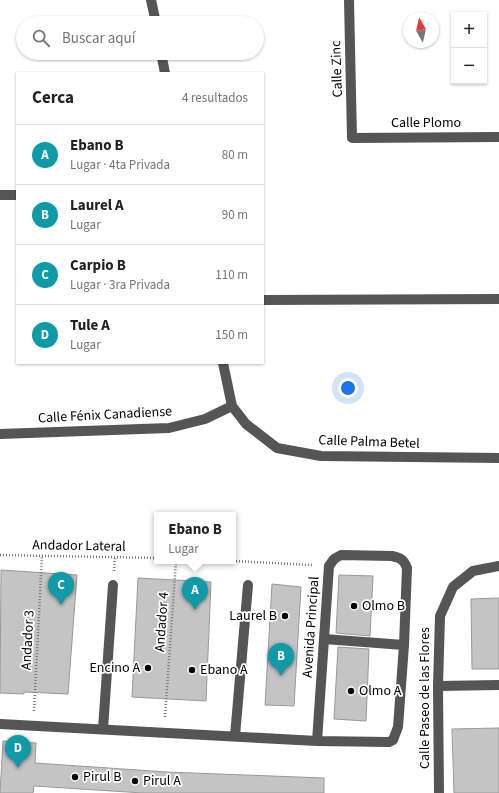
<!DOCTYPE html>
<html lang="es">
<head>
<meta charset="utf-8">
<style>
  :root { --surface:#fff; --page:#f2f2f2; --text:#202124; --muted:#757577; --line:#e0e0e0; --accent:#000 }
  body { margin:0; font-family:"Source Sans 3",sans-serif; background:var(--page); color:var(--text) }
  .controls { position:absolute; right:12px; top:12px; display:grid; overflow:hidden; border-radius:0px; box-shadow:0 1px 3px #0004 }
  .controls button { width:36px; height:36px; display:grid; place-items:center; padding:0; border:0; border-bottom:1px solid var(--line); background:var(--surface); color:var(--text); font:20px sans-serif }
  .compass { position:absolute; left:403px; top:12px; width:36px; height:36px; border-radius:50%; background:var(--surface); box-shadow:0 1px 3px #0004; rotate:352deg }
  .you { position:absolute; left:348px; top:388px; width:14px; height:14px; margin:-10px; border:3px solid #fff; border-radius:50%; background:#1a73e8; box-shadow:0 0 0 6px #1a73e833 }
  .badge { display:grid; place-items:center; width:26px; height:26px; border-radius:50%; background:var(--accent); color:#fff; font-size:13px; font-weight:700 }
  .pin { position:absolute; translate:-50% -33px; filter:drop-shadow(0 1px 2px #0008) }
  .pin::after { content:''; position:absolute; top:21px; width:14px; height:12px; background:inherit; clip-path:polygon(0 0,100% 0,50% 100%) }
  .popup { position:absolute; left:154px; top:512px; width:82px; height:52px; box-sizing:border-box; display:grid; place-content:center; border-radius:0px; background:var(--surface); filter:drop-shadow(0 1px 3px #0005); font-size:13px; white-space:nowrap; color:var(--muted) }
  .popup b { font-size:15px; color:var(--text) }
  .popup::after { content:''; position:absolute; left:50%; top:100%; margin-left:-8px; border:8px solid transparent; border-top-color:var(--surface) }
  .list { margin:0; padding:0; list-style:none }
  h2 { display:flex; justify-content:space-between; align-items:center; height:52px; margin:0; padding:0 16px; font-size:17px }
  h2 small { font-size:13px; font-weight:400; color:var(--muted) }
  .list li { display:grid; grid-template-columns:26px 1fr auto; gap:12px; align-items:center; box-sizing:border-box; height:60px; padding:0 16px; border-top:1px solid var(--line) }
  .list b { display:block; font-size:15px; white-space:nowrap }
  .list p { margin:0; font-size:13px; white-space:nowrap; color:var(--muted) }
  .list em { font-size:13px; font-style:normal; color:var(--muted) }
  .icon { flex:none; width:22px; height:22px; fill:none; stroke:currentColor; stroke-width:2; stroke-linecap:round; stroke-linejoin:round }
  .map { position:relative; flex:none; width:499px; height:793px; overflow:hidden }
  .search { position:absolute; background:var(--surface); box-shadow:0 1px 3px #0004; left:16px; top:16px; width:248px; height:44px; display:flex; align-items:center; gap:10px; box-sizing:border-box; padding:0 14px; border-radius:22px; color:var(--muted); font-size:15px }
  .panel { position:absolute; background:var(--surface); box-shadow:0 1px 3px #0004; left:16px; top:72px; width:248px; height:292px; border-radius:0px }
  .map>svg:first-child { display:block }
  .building { fill:#c4c4c4; stroke:#999 }
  .lines { fill:none; stroke-linecap:round; stroke-linejoin:round }
  .path { stroke:#777; stroke-width:2.5; stroke-dasharray:1 2; stroke-linecap:butt }
  .minor { stroke:#555; stroke-width:10 }
  .poi-dot { fill:#000; stroke:#fff; stroke-width:1.5 }
  .labels { text-anchor:middle; dominant-baseline:central; stroke-width:3.5; stroke-linejoin:round; paint-order:stroke }
  .street-label { font-size:14px; fill:#000; stroke:#fff }
  .poi-label { font-size:14px; fill:#000; stroke:#fff; text-anchor:start }
</style>
</head>
<body>
<div class="map">
<svg width="499" height="793" viewBox="0 0 499 793">
  <rect width="100%" height="100%" fill="#fff"/>
  <g class="building">
    <path d="M1,570L77,575L68,694L24,692V694L0,693Z"/>
    <path d="M339,575L373,576L370,636L336,633Z"/>
    <path d="M138,578L211,582L206,701L132,697Z"/>
    <path d="M272,584L301,587L294,706L265,705Z"/>
    <path d="M499,598V669H472L471,599Z"/>
    <path d="M338,647L369,649L366,721L334,719Z"/>
    <path d="M499,728V793H454L452,729Z"/>
    <path d="M3,741L36,743L35,763L167,772L324,778V793H143L34,786L33,793H0Z"/>
  </g>
  <g class="lines">
    <g class="path">
      <path d="M0,555L157,558"/>
      <path d="M233,561L312,565"/>
      <path d="M114,571L115,558"/>
      <path d="M34,711L42,555"/>
      <path d="M165,717L176,561"/>
    </g>
    <g class="minor">
      <path d="M151,0L156,23"/>
      <path d="M349,0L352,138L499,137"/>
      <path d="M161,53L165,73"/>
      <path d="M0,195H17"/>
      <path d="M263,300L499,299"/>
      <path d="M223,363L232,406L246,424L277,448L321,456L499,458"/>
      <path d="M0,434L169,428L205,419L232,406"/>
      <path d="M324,639L404,645"/>
      <path d="M438,686L499,685"/>
      <path d="M0,724L317,741L389,742L393,740L398,727L404,645L407,568C404,560 401,558 392,556L341,555L334,559L329,566L317,741"/>
      <path d="M103,729L113,585"/>
      <path d="M235,736L248,585"/>
      <path d="M439,793L438,686L440,616L453,587L473,571L499,566"/>
    </g>
  </g>
  <g class="poi-dot">
    <circle cx="354" cy="606" r="4"/>
    <circle cx="285" cy="616" r="4"/>
    <circle cx="148" cy="668" r="4"/>
    <circle cx="192" cy="670" r="4"/>
    <circle cx="351" cy="691" r="4"/>
    <circle cx="75" cy="777" r="4"/>
    <circle cx="135" cy="781" r="4"/>
  </g>
  <g class="labels">
    <g class="street-label">
      <text transform="translate(337 69) rotate(-92)">Calle Zinc</text>
      <text x="426" y="123">Calle Plomo</text>
      <text transform="translate(105 415) rotate(-3)">Calle Fénix Canadiense</text>
      <text transform="translate(369 442) rotate(2)">Calle Palma Betel</text>
      <text transform="translate(79 546) rotate(1)">Andador Lateral</text>
      <text transform="translate(162 622) rotate(-86)">Andador 4</text>
      <text transform="translate(311 627) rotate(-86)">Avenida Principal</text>
      <text transform="translate(28 640) rotate(-87)">Andador 3</text>
      <text transform="translate(425 698) rotate(-90)">Calle Paseo de las Flores</text>
    </g>
    <g class="poi-label">
      <text x="362" y="606">Olmo B</text>
      <text x="277" y="616" text-anchor="end">Laurel B</text>
      <text x="140" y="668" text-anchor="end">Encino A</text>
      <text x="200" y="670">Ebano A</text>
      <text x="359" y="691">Olmo A</text>
      <text x="83" y="777">Pirul B</text>
      <text x="143" y="781">Pirul A</text>
    </g>
  </g>
</svg>
<div class="controls">
<button>+</button>
<button>−</button>
</div>
<svg class="compass" viewBox="-18 -18 36 36"><path d="M0-13l5 13h-10z" fill="#e53935"/><path d="M0 13l5-13h-10z" fill="#757577"/></svg>
<div class="you"></div>
<div class="pin badge" style="left:195px;top:610px;background:#0f9aa8">A</div>
<div class="popup"><b>Ebano B</b>Lugar</div>
<div class="pin badge" style="left:281px;top:676px;background:#0f9aa8">B</div>
<div class="pin badge" style="left:61px;top:605px;background:#0f9aa8">C</div>
<div class="pin badge" style="left:18px;top:768px;background:#0f9aa8">D</div>
<div class="search"><svg class="icon" aria-label="search" viewBox="0 0 24 24"><circle cx="10" cy="10" r="6"/><path d="M15 15l6 6"/></svg>Buscar aquí</div>
<section class="panel">
<h2>Cerca<small>4 resultados</small></h2>
<ul class="list">
<li><span class="badge" style="background:#0f9aa8">A</span><div><b>Ebano B</b><p>Lugar · 4ta Privada</p></div><em>80 m</em></li>
<li><span class="badge" style="background:#0f9aa8">B</span><div><b>Laurel A</b><p>Lugar</p></div><em>90 m</em></li>
<li><span class="badge" style="background:#0f9aa8">C</span><div><b>Carpio B</b><p>Lugar · 3ra Privada</p></div><em>110 m</em></li>
<li><span class="badge" style="background:#0f9aa8">D</span><div><b>Tule A</b><p>Lugar</p></div><em>150 m</em></li>
</ul>
</section>
</div>
</body>
</html>
